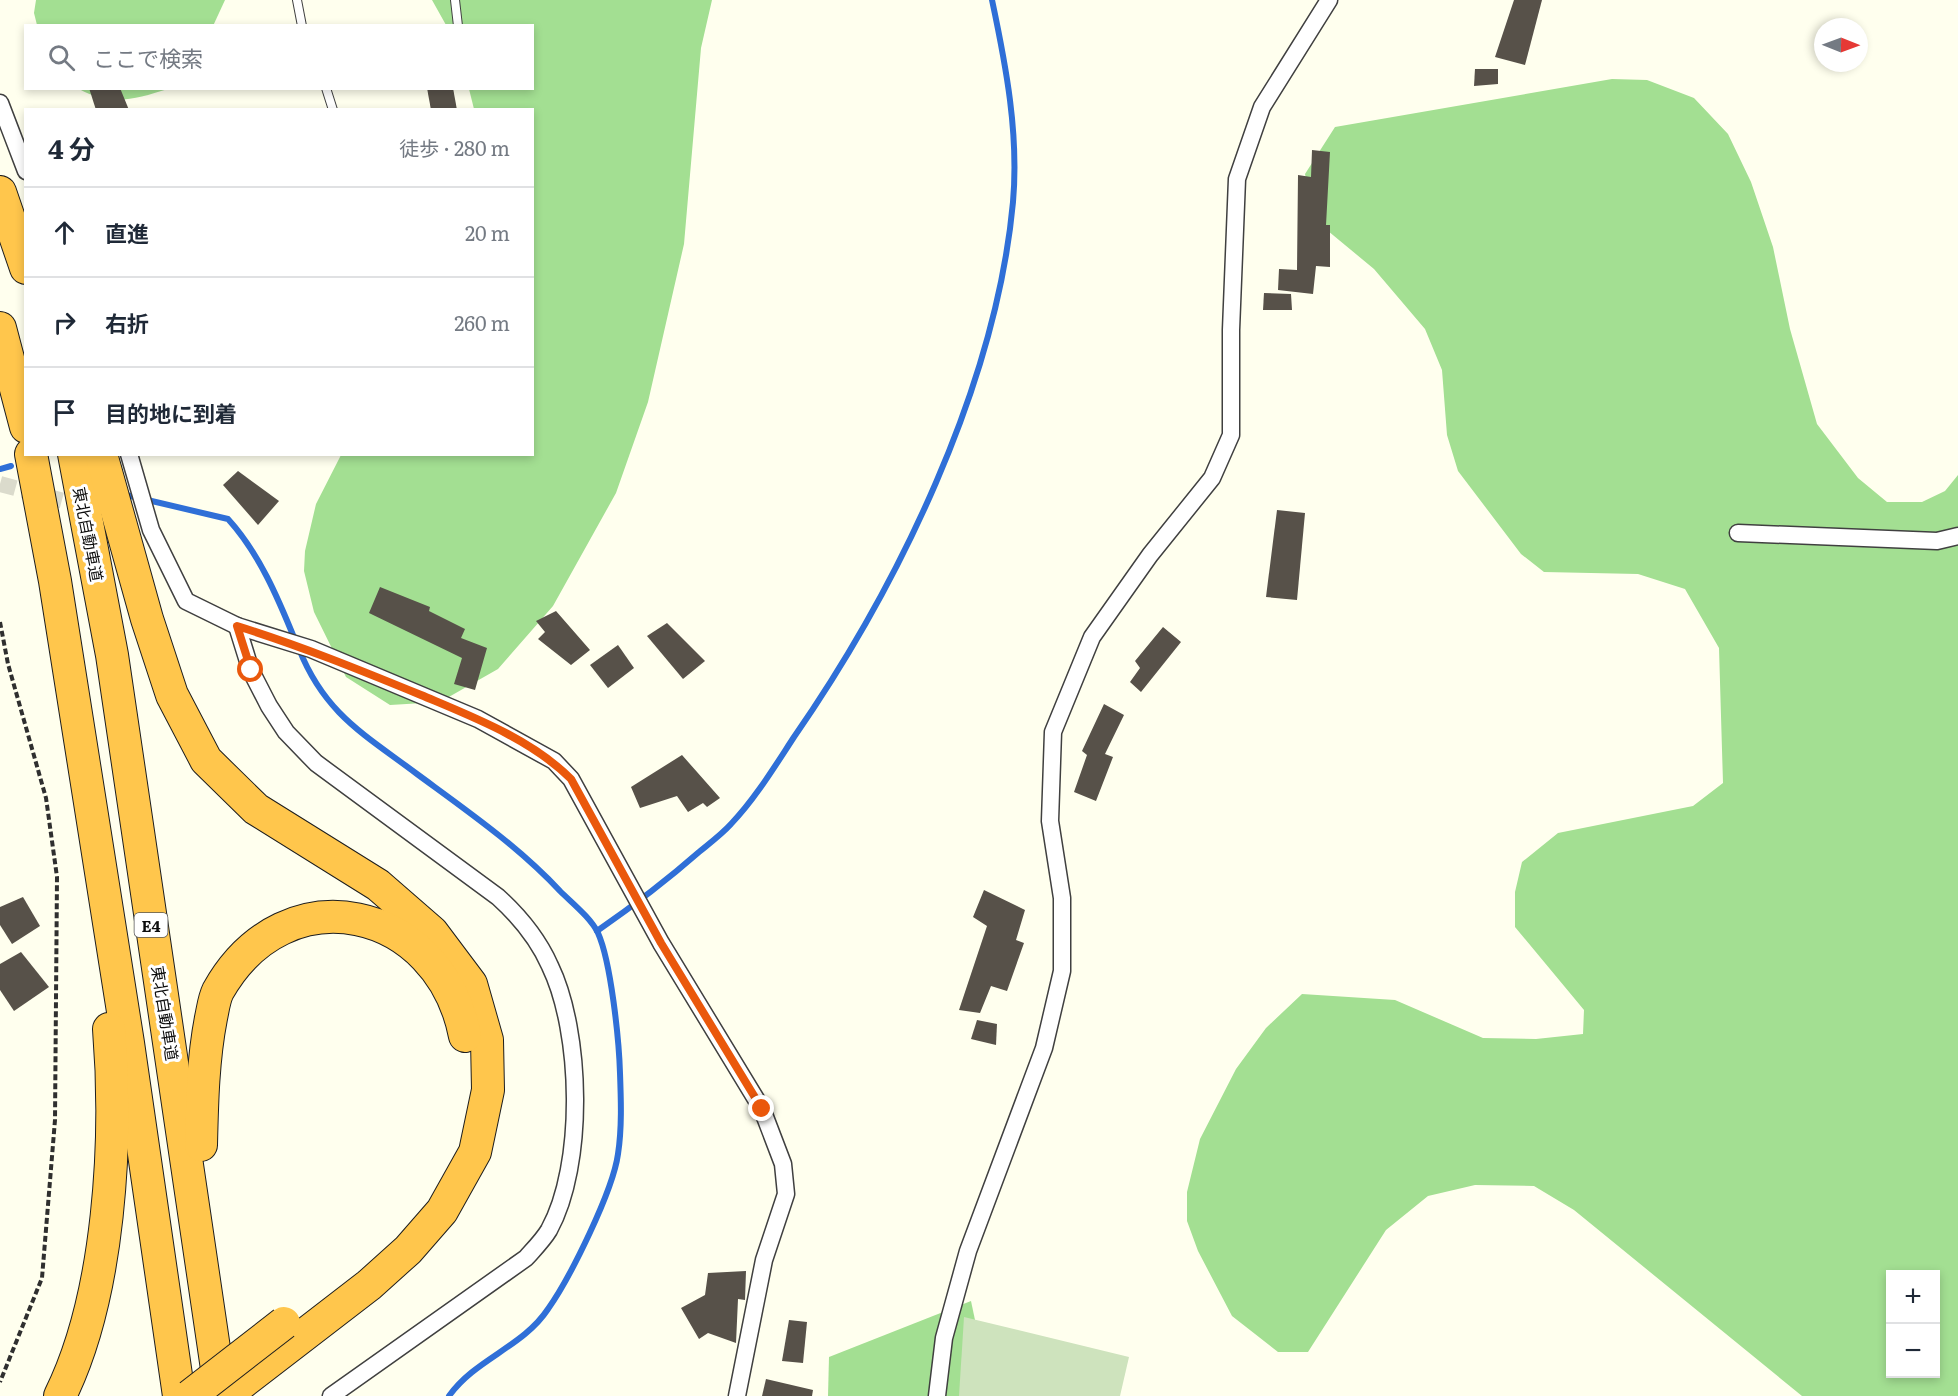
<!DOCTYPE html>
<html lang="ja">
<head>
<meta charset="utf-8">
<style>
  :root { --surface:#fff; --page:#f2f2f3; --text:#1f2937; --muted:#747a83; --line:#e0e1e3 }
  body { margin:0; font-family:Literata,"Noto Sans JP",serif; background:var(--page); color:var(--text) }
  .controls { position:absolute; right:18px; bottom:18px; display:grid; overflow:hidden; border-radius:0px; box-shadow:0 3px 9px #0003 }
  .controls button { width:54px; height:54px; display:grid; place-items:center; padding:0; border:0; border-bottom:2px solid var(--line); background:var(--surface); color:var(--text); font:30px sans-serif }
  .compass { position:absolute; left:1814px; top:18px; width:54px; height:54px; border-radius:50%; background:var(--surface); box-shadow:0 3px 9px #0003; rotate:91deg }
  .stop { position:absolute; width:18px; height:18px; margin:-14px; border:4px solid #ea580c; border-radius:50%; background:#fff }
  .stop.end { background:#ea580c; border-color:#fff; box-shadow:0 2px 6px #0008 }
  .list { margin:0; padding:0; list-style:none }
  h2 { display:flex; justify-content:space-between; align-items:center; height:78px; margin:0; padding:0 24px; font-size:26px }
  h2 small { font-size:20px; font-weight:400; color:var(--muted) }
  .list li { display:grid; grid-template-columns:39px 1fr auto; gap:18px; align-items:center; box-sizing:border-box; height:90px; padding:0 24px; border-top:2px solid var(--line) }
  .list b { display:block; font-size:22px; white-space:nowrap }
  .list em { font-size:20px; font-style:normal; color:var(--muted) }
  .icon { flex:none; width:33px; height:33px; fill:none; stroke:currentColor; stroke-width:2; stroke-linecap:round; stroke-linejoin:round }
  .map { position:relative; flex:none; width:1958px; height:1396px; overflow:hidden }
  .search { position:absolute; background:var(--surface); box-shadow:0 3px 9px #0003; left:24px; top:24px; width:510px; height:66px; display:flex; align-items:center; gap:15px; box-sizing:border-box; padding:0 21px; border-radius:0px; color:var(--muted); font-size:22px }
  .panel { position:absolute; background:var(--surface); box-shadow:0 3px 9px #0003; left:24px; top:108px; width:510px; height:348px; border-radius:0px }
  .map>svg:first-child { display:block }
  .forest { fill:#a3df92; fill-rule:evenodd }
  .cemetery { fill:#cee3bd }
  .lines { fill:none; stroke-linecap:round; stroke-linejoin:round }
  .stream { stroke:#2f6fd7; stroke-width:6 }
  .building { fill:#575149 }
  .minor-tunnel { stroke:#dbdbcc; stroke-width:16; stroke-dasharray:16 8; stroke-linecap:butt }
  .service-casing { stroke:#404040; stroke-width:10 }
  .minor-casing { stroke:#404040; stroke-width:19 }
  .motorway-casing { stroke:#1e1e1e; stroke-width:34 }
  .path { stroke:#2f2f2f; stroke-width:4; stroke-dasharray:6 3; stroke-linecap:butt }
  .service { stroke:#fff; stroke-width:8 }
  .minor { stroke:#fff; stroke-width:16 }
  .motorway { stroke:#ffc64c; stroke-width:32 }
  .motorway-bridge-casing { stroke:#1e1e1e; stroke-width:34; stroke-linecap:butt }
  .motorway-bridge { stroke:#ffc64c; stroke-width:32 }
  .route { stroke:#ea580c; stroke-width:8 }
  .labels { text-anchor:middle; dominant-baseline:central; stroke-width:6; stroke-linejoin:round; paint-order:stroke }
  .shield { fill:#fff; stroke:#565656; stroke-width:1.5 }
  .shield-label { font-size:15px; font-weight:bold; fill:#0d0d0d }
  .street-label { font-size:16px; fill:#0d0d0d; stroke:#fff }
</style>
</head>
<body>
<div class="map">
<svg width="1958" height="1396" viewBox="0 0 1958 1396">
  <rect width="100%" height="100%" fill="#ffe"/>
  <g class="forest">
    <path d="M36,0H225L213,26L37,25L34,13Z"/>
    <path d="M432,0H712L701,48L684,244L648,402L616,493L553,606L498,669L440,702L390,705L346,677L314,612L304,571L305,551L316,504L341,455L532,454V110L474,109L469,89L532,88V26L446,25Z"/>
    <path d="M1612,79L1647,80L1694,98L1728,134L1751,182L1773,247L1790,329L1817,424L1858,478L1887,502H1922L1945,491L1958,475V1396H1802L1574,1210L1534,1186L1475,1185L1428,1196L1386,1230L1308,1352H1278L1232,1316L1198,1251L1187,1221V1192L1200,1139L1236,1069L1266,1028L1302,994L1395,1000L1483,1038L1536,1039L1583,1034L1584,1010L1515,927V892L1522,862L1558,833L1693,806L1723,783L1719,648L1685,589L1638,574L1544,572L1521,554L1458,471L1447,435L1442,370L1425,329L1374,269L1316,221L1305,174L1335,127ZM1890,1274H1936V1374H1890Z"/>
    <path d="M79,89H168C135,99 112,107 79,89Z"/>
    <path d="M971,1301L991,1396H828L829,1357Z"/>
  </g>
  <path class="cemetery" d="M964,1317L1129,1357L1120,1396H959Z"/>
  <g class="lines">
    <g class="stream">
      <path d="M0,469L11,466"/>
      <path d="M122,494L228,519C259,553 278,598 295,640"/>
      <path d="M299,649C325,714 364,734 417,774C466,810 518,846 560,891C572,903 591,918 598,933C611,962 619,1040 620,1073C621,1100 622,1128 618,1154C613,1191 570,1278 548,1309C523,1347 475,1359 449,1396"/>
      <path d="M597,931C633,906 666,881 699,852C710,843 722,834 731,824C755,799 775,766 794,737C898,587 996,386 1013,202C1019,134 1006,66 992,0"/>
    </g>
  </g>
  <g class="building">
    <path d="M1514,0H1542L1525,65L1495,57Z"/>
    <path d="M1475,69H1498V84L1474,86Z"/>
    <path d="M89,88H120L129,110H96Z"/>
    <path d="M427,88H453L457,110H431Z"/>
    <path d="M1312,150L1330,152L1326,225H1330V267L1316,266L1313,294L1278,290L1279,269L1297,270L1298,175L1311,177Z"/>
    <path d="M1264,293L1291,294L1292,310H1263Z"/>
    <path d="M238,471L279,501L258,525L223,485Z"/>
    <path d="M1277,510L1305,513L1297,600L1266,597Z"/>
    <path d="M380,587L430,607L429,611L465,629L461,638L487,648L475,690L454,684L462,658L369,613Z"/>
    <path d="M556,611L590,650L571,665L538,639L545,632L536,621Z"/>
    <path d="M667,623L705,661L683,679L647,636Z"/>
    <path d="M1163,627L1181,642L1141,692L1130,682L1140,668L1135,661Z"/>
    <path d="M618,645L634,668L608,688L590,665Z"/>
    <path d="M1104,704L1124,715L1105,754L1113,757L1096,801L1074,792L1087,755L1082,751Z"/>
    <path d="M682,755L720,798L707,807L703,803L688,812L677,796L640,808L631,787Z"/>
    <path d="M984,890L1025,910L1016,940L1024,943L1007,991L991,986L980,1013L959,1010L987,926L973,917Z"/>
    <path d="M23,897L40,926L12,944L0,925V907Z"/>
    <path d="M21,952L49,987L14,1011L0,990V964Z"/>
    <path d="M977,1020L997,1024L996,1045L971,1039Z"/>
    <path d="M746,1271L745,1300L738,1299L736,1343L708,1333L699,1339L681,1308L705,1295L708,1273Z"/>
    <path d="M789,1320L807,1322L803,1363L782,1361Z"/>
    <path d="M766,1379L813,1390L812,1396H762Z"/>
  </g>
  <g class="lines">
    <path class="minor-tunnel" d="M0,484L86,507"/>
    <defs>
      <g id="service">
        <path d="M297,0L302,26"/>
        <path d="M455,0L458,26"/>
        <path d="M326,88L333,110"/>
      </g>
      <g id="minor">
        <path d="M0,103L26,171"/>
        <path d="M129,454L151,530L186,601L237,626L311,649L478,719L554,761L571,779L661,943L762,1109L783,1164L786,1194L764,1260L737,1396"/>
        <path d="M1738,533L1937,541L1958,536"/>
        <path d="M237,626L251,671L269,706L286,732L316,763L498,897C520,917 538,939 550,966C582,1032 585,1165 549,1230C543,1240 534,1249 526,1258L331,1396"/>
        <path d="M937,1396L944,1338L968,1251L1044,1048L1062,971V898L1050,821L1053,732L1092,637L1150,555L1212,478L1231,435V330L1237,179L1262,107L1329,0"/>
      </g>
      <g id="motorway">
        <path d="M0,192L26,268"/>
        <path d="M0,328L26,427"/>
        <path d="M31,454L55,581L128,1043L179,1396"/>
        <path d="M74,454L112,655L221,1396"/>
        <path d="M101,454L147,619L172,695L206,760L256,809L378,885L432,932L471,984L487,1040L488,1090L475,1152L442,1211L408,1250L369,1285L225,1396"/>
        <path d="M201,1145C202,1102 203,1059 211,1018C213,1009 214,999 218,991C286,870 440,906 465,1036"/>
        <path d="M60,1396C110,1295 118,1140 109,1029"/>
      </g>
    </defs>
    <use href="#service" class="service-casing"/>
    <use href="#minor" class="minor-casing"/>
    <use href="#motorway" class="motorway-casing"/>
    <path class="path" d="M0,622L8,664L46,798L57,877L55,1120L42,1278L0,1382"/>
    <use href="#service" class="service"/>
    <use href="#minor" class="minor"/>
    <use href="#motorway" class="motorway"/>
    <defs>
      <path id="motorway-bridge" d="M190,1396L284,1323"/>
    </defs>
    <use href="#motorway-bridge" class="motorway-bridge-casing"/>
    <use href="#motorway-bridge" class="motorway-bridge"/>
  </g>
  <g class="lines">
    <path class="route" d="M251,670L237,626C301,646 360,670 421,695C473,717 531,739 571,779L661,943L762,1109"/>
  </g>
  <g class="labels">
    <rect class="shield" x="134.5" y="913" width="33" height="24" rx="4.5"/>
    <g class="shield-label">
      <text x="151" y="925">E4</text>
    </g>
    <g class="street-label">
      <text transform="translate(89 534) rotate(79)">東北自動車道</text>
      <text transform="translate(166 1013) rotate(81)">東北自動車道</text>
    </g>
  </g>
</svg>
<div class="controls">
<button>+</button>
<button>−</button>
</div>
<svg class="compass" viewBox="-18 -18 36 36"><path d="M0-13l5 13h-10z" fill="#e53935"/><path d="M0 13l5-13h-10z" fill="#747a83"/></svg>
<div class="stop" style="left:251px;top:670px"></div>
<div class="stop end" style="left:762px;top:1109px"></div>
<div class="search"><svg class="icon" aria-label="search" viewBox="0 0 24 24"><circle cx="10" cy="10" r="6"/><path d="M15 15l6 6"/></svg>ここで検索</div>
<section class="panel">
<h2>4 分<small>徒歩 · 280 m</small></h2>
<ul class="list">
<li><svg class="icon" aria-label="ahead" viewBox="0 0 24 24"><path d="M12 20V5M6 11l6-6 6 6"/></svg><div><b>直進</b></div><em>20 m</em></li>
<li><svg class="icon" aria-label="right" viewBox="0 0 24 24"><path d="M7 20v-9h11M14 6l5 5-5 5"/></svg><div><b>右折</b></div><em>260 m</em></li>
<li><svg class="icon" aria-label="arrive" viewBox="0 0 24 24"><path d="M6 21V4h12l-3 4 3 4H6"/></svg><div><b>目的地に到着</b></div></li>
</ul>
</section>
</div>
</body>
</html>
